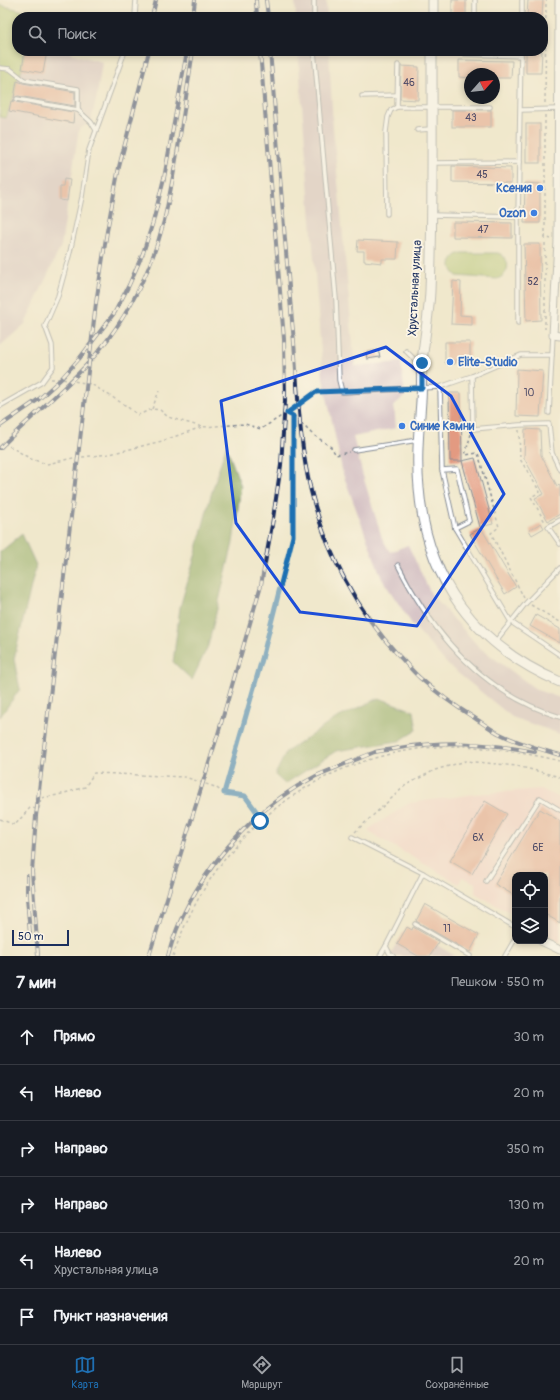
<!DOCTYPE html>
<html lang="ru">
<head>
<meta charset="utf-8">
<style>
  :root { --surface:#171b24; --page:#20242c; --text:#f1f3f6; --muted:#9ea1a6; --line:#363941; --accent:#1f6fb2 }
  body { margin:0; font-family:Pangolin,sans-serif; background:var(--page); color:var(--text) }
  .controls { position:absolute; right:12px; bottom:12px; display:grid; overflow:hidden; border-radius:8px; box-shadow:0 2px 6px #0003 }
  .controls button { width:36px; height:36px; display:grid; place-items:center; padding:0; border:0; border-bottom:1px solid var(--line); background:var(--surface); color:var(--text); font:20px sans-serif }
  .compass { position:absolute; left:464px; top:68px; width:36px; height:36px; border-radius:50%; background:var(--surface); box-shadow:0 2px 6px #0003; rotate:63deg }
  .scale { position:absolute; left:12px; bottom:10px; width:57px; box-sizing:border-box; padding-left:4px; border:2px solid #1b2f5e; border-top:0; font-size:11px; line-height:14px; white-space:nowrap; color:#1b2f5e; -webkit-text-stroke:3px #fcf5e5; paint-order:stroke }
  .stop { position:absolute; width:12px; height:12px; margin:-9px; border:3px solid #1f6fb2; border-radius:50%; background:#fff }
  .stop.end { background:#1f6fb2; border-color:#fff; box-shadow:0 1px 4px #0008 }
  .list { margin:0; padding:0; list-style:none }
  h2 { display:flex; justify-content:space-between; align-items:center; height:52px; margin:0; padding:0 16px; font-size:17px }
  h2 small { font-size:13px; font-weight:400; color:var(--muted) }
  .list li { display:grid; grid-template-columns:26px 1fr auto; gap:12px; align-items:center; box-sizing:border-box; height:56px; padding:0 16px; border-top:1px solid var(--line) }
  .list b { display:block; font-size:15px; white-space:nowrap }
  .list p { margin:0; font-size:13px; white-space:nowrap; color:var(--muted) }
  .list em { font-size:13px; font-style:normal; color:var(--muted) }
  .icon { flex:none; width:22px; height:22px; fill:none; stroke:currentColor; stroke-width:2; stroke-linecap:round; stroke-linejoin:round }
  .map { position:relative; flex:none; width:560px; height:956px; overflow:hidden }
  .search { position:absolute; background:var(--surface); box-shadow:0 2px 6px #0003; left:12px; right:12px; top:12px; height:44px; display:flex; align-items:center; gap:10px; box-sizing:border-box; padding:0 14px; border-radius:16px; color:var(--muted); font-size:15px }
  .sheet { height:388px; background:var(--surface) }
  nav { display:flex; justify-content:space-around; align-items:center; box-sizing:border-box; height:56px; border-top:1px solid var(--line); background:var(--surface); font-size:11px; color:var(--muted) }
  nav a { display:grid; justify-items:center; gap:2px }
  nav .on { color:var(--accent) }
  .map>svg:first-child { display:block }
  .built { fill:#f7d0cb }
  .industrial { fill:#d2bec2 }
  .green { fill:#a7c066; stroke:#617862 }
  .forest { fill:#85a65b; stroke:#506a5c }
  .building { fill:#e39a81 }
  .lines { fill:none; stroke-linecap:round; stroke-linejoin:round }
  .service-casing { stroke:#868c95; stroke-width:5.5 }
  .minor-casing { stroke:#868c95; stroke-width:9 }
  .tertiary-casing { stroke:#868c95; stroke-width:11 }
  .path { stroke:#868c95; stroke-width:1.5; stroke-dasharray:3 3; stroke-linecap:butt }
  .service { stroke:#fff; stroke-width:3.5 }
  .minor { stroke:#fff; stroke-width:7 }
  .tertiary { stroke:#fff; stroke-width:9 }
  .rail-casing { stroke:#1b2f5e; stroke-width:4 }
  .rail { stroke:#fcf5e5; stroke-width:2.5; stroke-dasharray:8; stroke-linecap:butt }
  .route { stroke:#1f6fb2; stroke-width:5 }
  .marked { fill:none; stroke:#1d4ed8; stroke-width:3; stroke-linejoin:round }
  .shop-dot { fill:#3f7fe0; stroke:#fcf5e5; stroke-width:1.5 }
  .labels { text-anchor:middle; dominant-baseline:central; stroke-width:3.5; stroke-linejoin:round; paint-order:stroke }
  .number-label { font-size:10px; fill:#4d4a67 }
  .shop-label { font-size:12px; font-weight:bold; fill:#366cbe; stroke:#fcf5e5; text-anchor:end }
  .street-label { font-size:12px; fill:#1b2f5e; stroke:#fcf5e5 }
</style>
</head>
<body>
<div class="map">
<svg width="560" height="956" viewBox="0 0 560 956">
  <rect width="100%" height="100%" fill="#fcf5e5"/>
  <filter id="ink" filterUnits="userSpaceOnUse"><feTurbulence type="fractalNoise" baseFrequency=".025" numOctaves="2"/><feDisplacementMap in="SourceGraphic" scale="8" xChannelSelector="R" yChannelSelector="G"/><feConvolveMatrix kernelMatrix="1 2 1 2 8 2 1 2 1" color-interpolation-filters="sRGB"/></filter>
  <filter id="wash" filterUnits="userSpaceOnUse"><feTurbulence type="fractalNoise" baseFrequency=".012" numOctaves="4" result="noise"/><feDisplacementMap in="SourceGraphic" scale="16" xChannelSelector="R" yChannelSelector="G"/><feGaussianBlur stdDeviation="0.9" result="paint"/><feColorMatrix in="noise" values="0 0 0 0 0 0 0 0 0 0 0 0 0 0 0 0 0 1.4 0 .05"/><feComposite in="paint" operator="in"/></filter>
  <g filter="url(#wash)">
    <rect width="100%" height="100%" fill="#f0e8cc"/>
    <path class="built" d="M541,789L560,798V943L545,934V875H515V916L475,893V883L462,877L459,884L369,832V829L409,803L476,794Z"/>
    <g class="industrial">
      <path d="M295,0H326L327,17H296Z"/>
      <path d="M25,51H70V53L102,62L97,95L91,122L79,129L61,246L25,324L0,346V117L6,118L14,96L17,81L22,69Z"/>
      <path d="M298,51H329L333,128L355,366L401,362L405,396L394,405L396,428L353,437L363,476L382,538L390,552L408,545L431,594L479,647L537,690L560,698V734L512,717L448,665L412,624L382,579L343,474L323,378Z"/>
      <path d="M407,927L455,956H389Z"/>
    </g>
    <g class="green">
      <path d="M0,5L32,13L31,17H17V51H25L22,69L17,81L14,96L6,118L0,117Z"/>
      <path d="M462,253H498C511,258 511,274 497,279L457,276C447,268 450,256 462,253Z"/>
    </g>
    <g class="forest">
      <path d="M226,446L241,486L233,543L208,646L192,680L173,662L180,607L195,556L211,495Z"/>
      <path d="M22,534L36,565L14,659L20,689L0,717V552Z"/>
      <path d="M379,698L414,711L417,730L399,741L336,751L285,784L275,775L286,752L335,719Z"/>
    </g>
    <g id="blocks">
      <g class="building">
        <rect x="452" y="0" width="14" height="17"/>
        <path d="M528,0H543L542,17H527Z"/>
        <path d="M25,51H47L43,73L22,69Z"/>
        <path d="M526,51H542L541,73H526Z"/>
        <path d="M459,60L512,61L511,78H494V74H470V78L459,77Z"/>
        <path d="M401,66L419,67L418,100L400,99Z"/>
        <path d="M17,81L23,83L75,92V106L18,96L14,98Z"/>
        <path d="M14,99L16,102L73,112L74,113L73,123L9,111L11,101L13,102Z"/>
        <rect x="452" y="110" width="39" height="17"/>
        <rect x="526" y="124" width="14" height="39"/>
        <path d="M452,166L511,168V183L452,182Z"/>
        <path d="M64,179L70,180L67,201L60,200V186H63Z"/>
        <path d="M525,183L540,184V223H524Z"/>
        <path d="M453,222L512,223V238L453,237Z"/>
        <path d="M358,240L398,242L397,259H382V263L364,261V251H357Z"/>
        <path d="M524,244H540L541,320L526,321Z"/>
        <path d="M453,281L461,282L460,315L472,316V325L451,324Z"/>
        <path d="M445,342H470V356H463V360H456L455,364L445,363Z"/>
        <path d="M378,350L380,357L367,359L366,352Z"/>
        <path d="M517,369L543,371L540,417L516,416Z"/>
        <path d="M449,393H461L462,461H450Z"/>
        <path d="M525,429L540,430L541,455L557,486L560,485V514L548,521L535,498L544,494L524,458Z"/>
        <path d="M475,458L493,524L480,527L462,461Z"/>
        <path d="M541,523L544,528L532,535L529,530Z"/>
        <path d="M481,528L516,587L505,594L470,534Z"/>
        <path d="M536,615L560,629V643L530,626Z"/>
        <path d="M485,801L507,814L472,874L450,861Z"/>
        <path d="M540,809L560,821V923L545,914V875H515V896L495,884Z"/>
        <path d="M425,904L479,935L470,952L416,921Z"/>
        <path d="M407,927L412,930L413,927L439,942L430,956H418L397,944Z"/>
      </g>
    </g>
  </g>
  <g filter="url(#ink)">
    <use href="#blocks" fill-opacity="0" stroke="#868c95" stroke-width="1"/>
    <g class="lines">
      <defs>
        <g id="service">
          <path d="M314,0V17"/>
          <path d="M475,0V17"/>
          <path d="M135,17L136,0"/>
          <path d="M522,17V0"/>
          <path d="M314,51L336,299L339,380L342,392L440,387L472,376L473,429L519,425L549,424L552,453L560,470"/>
          <path d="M465,54L521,56"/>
          <path d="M398,65L397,107H490"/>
          <path d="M0,68L10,69L24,80L78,89V110"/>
          <path d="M362,96L397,95"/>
          <path d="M17,99L78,110L91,122L96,130"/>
          <path d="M521,110L558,109"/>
          <path d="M417,130L431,129"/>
          <path d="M432,163L519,162"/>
          <path d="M387,214L386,132L388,117L391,110L397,107"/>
          <path d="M433,215L518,217"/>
          <path d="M518,323V217L521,51"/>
          <path d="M406,351L414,359L421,362"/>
          <path d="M472,376L521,355H552"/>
          <path d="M440,387L442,470L455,528L511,622L560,655"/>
          <path d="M0,406L42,382L53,367L52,345L45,326L58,296L70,252L82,197L89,150L125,51"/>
          <path d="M549,413L553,335"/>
          <path d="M354,450L418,440"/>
          <path d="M442,470L457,469L469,521L455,528"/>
          <path d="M560,520L548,527L560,544"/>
          <path d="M398,565C433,635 484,694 560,717"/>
          <path d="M495,642L526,603L560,568"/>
          <path d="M352,837L423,873"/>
          <path d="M486,881L540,798L560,810"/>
          <path d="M415,924L470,956"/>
          <path d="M380,956L386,946"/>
          <path d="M393,956L390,954L386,946L423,873L515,927"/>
          <path d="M505,956L515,939"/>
        </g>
        <g id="minor">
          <path d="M559,0L558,241L553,335L560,336"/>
          <path d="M541,941L560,950"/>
        </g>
        <g id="tertiary">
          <path d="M433,17V0"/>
          <path d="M432,51C432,131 433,211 430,291C429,315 424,339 422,363C421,376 422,389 421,401C419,430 416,459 419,488C426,580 476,646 560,682"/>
        </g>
      </defs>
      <use href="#service" class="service-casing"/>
      <use href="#minor" class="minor-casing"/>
      <use href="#tertiary" class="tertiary-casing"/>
      <g class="path">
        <path d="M545,103L546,0"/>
        <path d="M545,115V237L551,239"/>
        <path d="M545,237V329"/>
        <path d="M51,379H61L91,384L125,405L138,415L152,409L160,410L168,417L202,427L245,424L261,429L299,405L316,392H336"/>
        <path d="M152,409L159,391"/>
        <path d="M287,413L295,417L311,433L331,447L336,455L349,452"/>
        <path d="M519,430L520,459L540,492L531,497L545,522"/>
        <path d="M471,434L465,455L478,453L499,527L491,533L524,598"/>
        <path d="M4,443L31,459L47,464L73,458L110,454L162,441L202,427"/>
        <path d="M531,605L560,622"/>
        <path d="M224,793L262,659L293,536V416"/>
        <path d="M0,819L15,825L30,808L39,809L41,798L58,795L85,787L94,773L185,777L215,787L224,793L245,796L262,819"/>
        <path d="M355,832L406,785L435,770L466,761L517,766L560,777"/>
        <path d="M173,956C217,826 329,744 467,746C475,747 483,748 491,749C515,752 537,755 560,761"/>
      </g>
      <use href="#service" class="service"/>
      <use href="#minor" class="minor"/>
      <use href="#tertiary" class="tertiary"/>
      <defs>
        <g id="rail">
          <path d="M256,0L257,17"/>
          <path d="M266,0L268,17"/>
          <path d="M152,17L156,0"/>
          <path d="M193,17L195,0"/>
          <path d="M270,51C278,144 284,238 293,331C298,384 298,439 311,491C326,553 357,611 400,657C407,664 413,672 420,678C437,693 455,706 473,717C481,722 489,728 498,733C518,743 539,749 560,755"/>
          <path d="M0,426L39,399L61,379L79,359L115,312L129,285L143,253L153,222L164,178L187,51"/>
          <path d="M0,448C32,415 68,388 97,353C129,315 152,268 164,221C177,165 184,108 193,51"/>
          <path d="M27,876V897L30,934"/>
          <path d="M38,956L32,872L36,816L96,303L107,231L119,167L149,51"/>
          <path d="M149,956L218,734L261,585L272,525L281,465L285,401L284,339L260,51"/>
          <path d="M168,956C187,884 249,809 316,776C327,771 338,767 350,762C358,759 367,755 375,752C383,750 391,750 399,748C448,740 487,743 535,752"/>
        </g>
      </defs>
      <use href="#rail" class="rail-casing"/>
      <use href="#rail" class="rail"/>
    </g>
  </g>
  <g class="lines" filter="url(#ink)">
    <path class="route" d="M260,821L262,819L245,796L224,793L262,659L293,536V416L287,413L316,392L422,388V363"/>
  </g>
  <path d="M0 0H560V956H0ZM386,347L451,396L504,494L417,626L300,612L236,523L221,401Z" fill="#f0e8cc" fill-opacity=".55" fill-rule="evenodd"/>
  <path class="marked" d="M386,347L451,396L504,494L417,626L300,612L236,523L221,401Z"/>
  <g class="shop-dot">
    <circle cx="540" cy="188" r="4"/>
    <circle cx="534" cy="213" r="4"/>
    <circle cx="450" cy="362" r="4"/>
    <circle cx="402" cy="426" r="4"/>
  </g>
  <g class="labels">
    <g class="number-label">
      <text x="409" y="83">46</text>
      <text x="471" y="118">43</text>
      <text x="482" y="175">45</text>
      <text x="483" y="230">47</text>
      <text x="533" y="282">52</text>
      <text x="529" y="393">10</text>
      <text x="478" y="838">6Х</text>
      <text x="538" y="848">6Е</text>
      <text x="447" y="929">11</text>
    </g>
    <g class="shop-label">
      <text x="532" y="188">Ксения</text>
      <text x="526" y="213">Ozon</text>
      <text x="458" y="362" text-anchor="start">Elite-Studio</text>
      <text x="410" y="426" text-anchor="start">Синие Камни</text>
    </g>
    <g class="street-label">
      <text transform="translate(415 288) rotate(-87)">Хрустальная улица</text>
    </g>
  </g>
</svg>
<div class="controls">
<button><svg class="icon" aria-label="locate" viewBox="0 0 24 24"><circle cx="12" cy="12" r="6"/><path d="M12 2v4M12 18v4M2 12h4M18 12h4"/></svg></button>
<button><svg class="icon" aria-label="layers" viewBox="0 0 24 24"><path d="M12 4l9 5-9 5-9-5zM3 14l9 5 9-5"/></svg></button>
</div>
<svg class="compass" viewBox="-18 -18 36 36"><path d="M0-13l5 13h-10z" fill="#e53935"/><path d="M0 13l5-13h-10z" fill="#9ea1a6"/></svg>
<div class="scale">50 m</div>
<div class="stop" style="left:260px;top:821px"></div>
<div class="stop end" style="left:422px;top:363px"></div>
<div class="search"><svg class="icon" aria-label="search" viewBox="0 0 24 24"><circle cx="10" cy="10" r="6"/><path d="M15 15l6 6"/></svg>Поиск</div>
</div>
<section class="sheet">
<h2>7 мин<small>Пешком · 550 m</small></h2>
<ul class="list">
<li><svg class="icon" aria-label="ahead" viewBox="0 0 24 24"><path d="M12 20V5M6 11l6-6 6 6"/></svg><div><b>Прямо</b></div><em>30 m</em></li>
<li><svg class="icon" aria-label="left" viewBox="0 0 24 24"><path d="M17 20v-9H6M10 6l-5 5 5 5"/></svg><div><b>Налево</b></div><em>20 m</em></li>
<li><svg class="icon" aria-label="right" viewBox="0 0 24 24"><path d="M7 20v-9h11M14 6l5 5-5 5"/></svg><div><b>Направо</b></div><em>350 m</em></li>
<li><svg class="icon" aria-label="right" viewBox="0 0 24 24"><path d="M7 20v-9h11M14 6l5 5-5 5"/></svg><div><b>Направо</b></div><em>130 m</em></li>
<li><svg class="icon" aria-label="left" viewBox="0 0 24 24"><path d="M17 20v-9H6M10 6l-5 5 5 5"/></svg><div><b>Налево</b><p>Хрустальная улица</p></div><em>20 m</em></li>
<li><svg class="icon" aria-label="arrive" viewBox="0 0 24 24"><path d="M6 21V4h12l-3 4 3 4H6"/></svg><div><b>Пункт назначения</b></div></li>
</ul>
</section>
<nav>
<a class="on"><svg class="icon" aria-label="map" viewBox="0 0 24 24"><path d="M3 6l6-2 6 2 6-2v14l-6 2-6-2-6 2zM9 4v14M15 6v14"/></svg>Карта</a>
<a><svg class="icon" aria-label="directions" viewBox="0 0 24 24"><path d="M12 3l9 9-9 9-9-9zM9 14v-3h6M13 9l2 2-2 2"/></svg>Маршрут</a>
<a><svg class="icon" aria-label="saved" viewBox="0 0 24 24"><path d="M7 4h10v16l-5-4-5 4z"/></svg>Сохранённые</a>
</nav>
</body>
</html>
